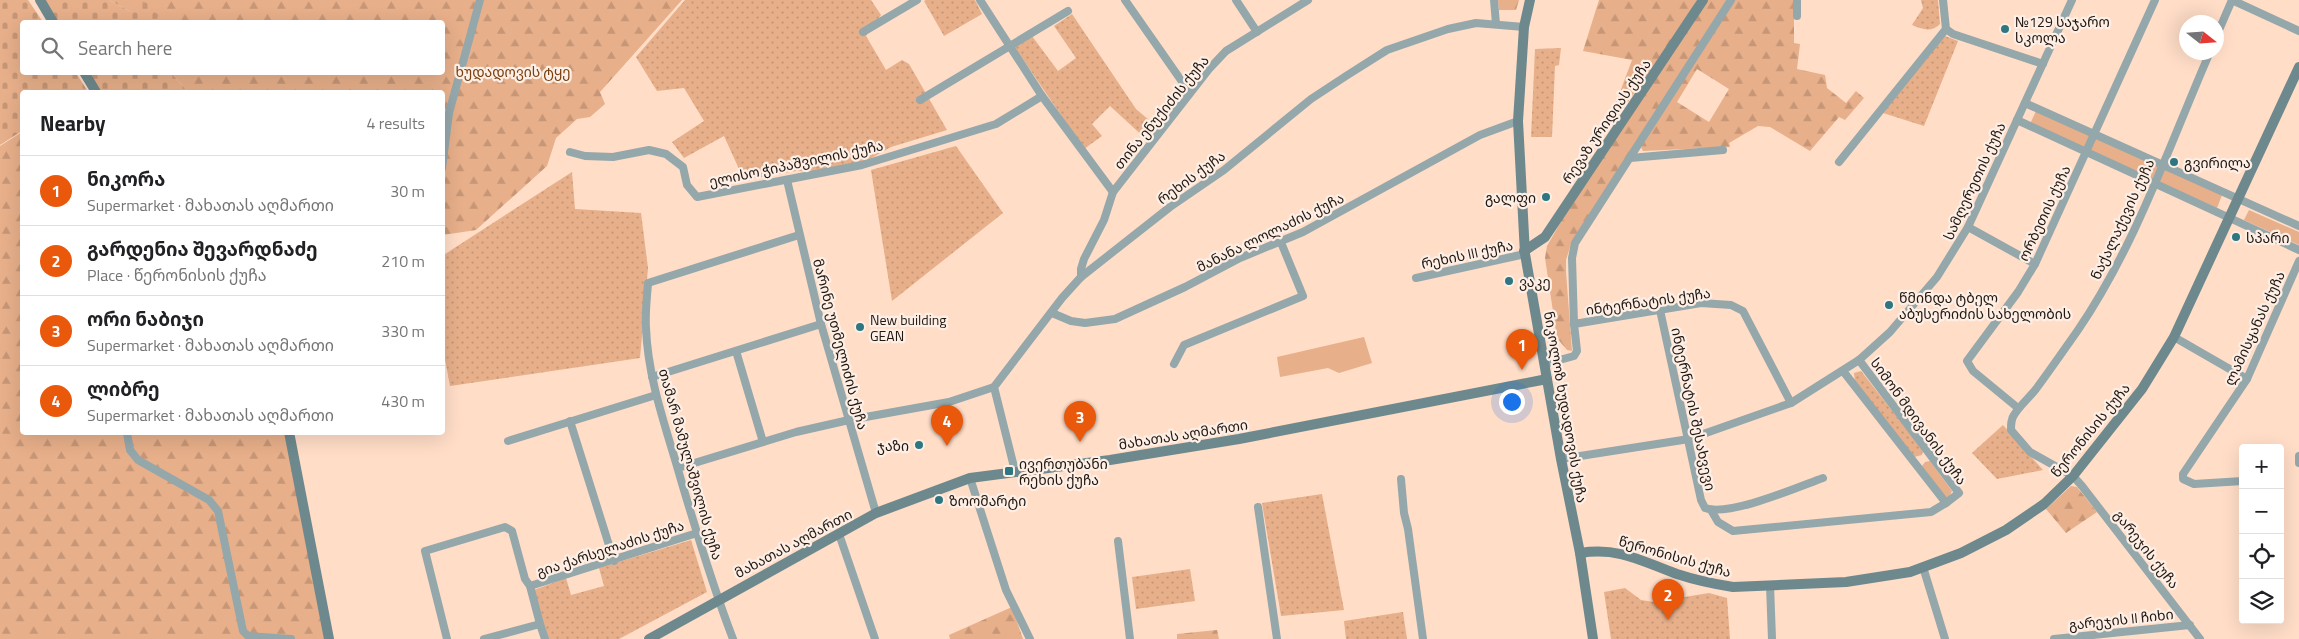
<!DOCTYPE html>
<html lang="en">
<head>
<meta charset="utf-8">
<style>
  :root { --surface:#fff; --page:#f2f2f2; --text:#202124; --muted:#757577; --line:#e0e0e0; --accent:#ea580c }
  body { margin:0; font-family:"Titillium Web","Noto Sans Georgian",sans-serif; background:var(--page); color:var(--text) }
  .controls { position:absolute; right:15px; bottom:15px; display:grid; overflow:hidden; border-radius:5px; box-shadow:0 5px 20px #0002 }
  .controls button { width:45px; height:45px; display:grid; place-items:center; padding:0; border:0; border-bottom:1px solid var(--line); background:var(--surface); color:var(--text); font:25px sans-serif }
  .compass { position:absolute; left:2179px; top:15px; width:45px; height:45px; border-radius:50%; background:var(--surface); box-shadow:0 5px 20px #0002; rotate:107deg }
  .you { position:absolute; left:1511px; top:401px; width:18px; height:18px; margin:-12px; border:4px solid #fff; border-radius:50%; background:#1a73e8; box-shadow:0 0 0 8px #1a73e833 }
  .badge { display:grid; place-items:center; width:32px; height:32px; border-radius:50%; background:var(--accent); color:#fff; font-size:16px; font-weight:700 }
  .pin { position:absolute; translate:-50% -41px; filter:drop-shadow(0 1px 2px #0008) }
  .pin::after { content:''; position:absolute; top:26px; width:18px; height:15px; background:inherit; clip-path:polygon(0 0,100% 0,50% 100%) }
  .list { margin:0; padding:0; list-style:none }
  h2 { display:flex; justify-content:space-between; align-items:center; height:65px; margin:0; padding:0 20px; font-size:21px }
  h2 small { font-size:16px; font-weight:400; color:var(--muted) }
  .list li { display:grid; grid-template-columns:32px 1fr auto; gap:15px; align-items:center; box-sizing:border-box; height:70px; padding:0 20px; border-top:1px solid var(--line) }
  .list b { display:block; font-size:19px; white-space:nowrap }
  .list p { margin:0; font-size:16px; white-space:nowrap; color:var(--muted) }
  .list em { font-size:16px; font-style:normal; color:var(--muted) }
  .icon { flex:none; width:28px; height:28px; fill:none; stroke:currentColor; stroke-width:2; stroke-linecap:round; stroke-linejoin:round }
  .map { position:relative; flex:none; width:2299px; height:639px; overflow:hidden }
  .search { position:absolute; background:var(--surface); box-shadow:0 5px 20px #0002; left:20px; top:20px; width:425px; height:55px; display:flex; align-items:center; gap:12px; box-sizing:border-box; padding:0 18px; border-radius:5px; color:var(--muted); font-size:19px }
  .panel { position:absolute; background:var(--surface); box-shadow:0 5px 20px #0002; left:20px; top:90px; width:425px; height:345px; border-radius:5px }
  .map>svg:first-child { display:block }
  .grass { fill:url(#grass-dots) }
  .forest { fill:url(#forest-firs); fill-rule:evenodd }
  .cemetery { fill:url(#cemetery-stones) }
  .park { fill:#e7af8a }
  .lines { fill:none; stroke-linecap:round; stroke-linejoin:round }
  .street { stroke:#94a7aa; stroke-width:8 }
  .secondary { stroke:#6d898d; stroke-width:10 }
  .poi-dot { fill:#2e7680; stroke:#fdefe6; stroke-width:2 }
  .labels { text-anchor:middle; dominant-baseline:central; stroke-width:4.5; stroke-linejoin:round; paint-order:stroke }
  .poi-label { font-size:14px; fill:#22170f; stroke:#fdefe6; text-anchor:start }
  .park-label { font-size:14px; fill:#793f0e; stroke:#fdefe6 }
  .street-label { font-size:14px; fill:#22170f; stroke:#fdefe6 }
</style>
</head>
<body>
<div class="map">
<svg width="2299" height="639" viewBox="0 0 2299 639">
  <defs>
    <pattern id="grass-dots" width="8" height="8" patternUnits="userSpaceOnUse" patternTransform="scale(1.25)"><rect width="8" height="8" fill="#e7af8a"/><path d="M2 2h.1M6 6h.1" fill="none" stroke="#c69676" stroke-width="1.8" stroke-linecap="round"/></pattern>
    <pattern id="forest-firs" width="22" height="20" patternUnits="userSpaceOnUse" patternTransform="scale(1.25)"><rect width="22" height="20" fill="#e7af8a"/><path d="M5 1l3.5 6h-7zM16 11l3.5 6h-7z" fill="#c69676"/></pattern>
    <pattern id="cemetery-stones" width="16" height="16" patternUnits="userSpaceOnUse" patternTransform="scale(1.25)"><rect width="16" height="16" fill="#e7af8a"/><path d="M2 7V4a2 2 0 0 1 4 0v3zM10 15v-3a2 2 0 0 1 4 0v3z" fill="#c69676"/></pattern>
  </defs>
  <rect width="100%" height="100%" fill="#ffddc7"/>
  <g class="grass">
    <path d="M685,0H871L881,15L866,36L886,70L902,60L909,64L947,130L891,147L861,164L820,172L796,171L744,180L724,136L684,158L672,142L704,121L684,88L657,91L636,57Z"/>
    <path d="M926,0H975L982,14L944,36L924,1Z"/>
    <path d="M1921,0H1938L1940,24C1931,33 1922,29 1912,25L1923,8Z"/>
    <path d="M1072,14L1136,109L1156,126L1146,139L1110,106L1092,124L1102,136L1084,149L1012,43L1029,32L1058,71L1076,58L1054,26Z"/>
    <path d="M1945,36L1958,41L1924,126L1883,113Z"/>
    <path d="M1561,48L1559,65L1555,66L1552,137H1531L1535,49Z"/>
    <path d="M956,146L1003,213L892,301L871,170Z"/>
    <path d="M572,172L575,209L641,213L648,268L640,358L450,386L443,349L442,256Z"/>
    <path d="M1861,371L1923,450L1922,455L1914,457L1855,382L1854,373Z"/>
    <path d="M2003,425L2043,470L1997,479L1972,453Z"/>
    <path d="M1322,494L1344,610L1281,616L1262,503Z"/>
    <path d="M691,540L707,592L619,639H548L534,590L566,578L571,595L604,586L599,568Z"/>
    <path d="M1190,569L1195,601L1136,609L1132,577Z"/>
    <path d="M1625,588L1641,600L1654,602L1709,593L1727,598L1730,639H1611L1604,592Z"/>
    <path d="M1403,612L1407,639H1346L1344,621Z"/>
  </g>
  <g class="forest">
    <path d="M109,0H682L600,92L605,104L590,117L577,119L556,138L547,166L476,230L443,235L442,92H188L171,73L442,72V22H161L163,21L131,12Z"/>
    <path d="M1498,0H1519L1516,10H1499Z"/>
    <path d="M1599,0H1697L1667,50L1605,132L1632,60L1583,51Z"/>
    <path d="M1706,0H1727L1572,241L1566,260V272L1572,351L1567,350L1557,338L1545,258L1547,246L1574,199Z"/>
    <path d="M1732,0H1794V43L1800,44L1797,69L1825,75L1827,88L1846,103L1856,91L1864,98L1845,120L1839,117L1810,151L1770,127L1758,126L1729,143L1730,147L1643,151L1641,147ZM1697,69L1729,89L1709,122L1677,102Z"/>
    <path d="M22,132V432L290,433L331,639H0V146Z"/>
    <path d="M2071,486L2077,487L2097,512L2066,533L2046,509Z"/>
    <path d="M1012,607L1023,639H950L949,635Z"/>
    <path d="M1217,630L1219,639H1177V634Z"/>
  </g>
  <g class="cemetery">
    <path d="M0,0H28L43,22H22V72L76,73L87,90L83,92H22V131L0,145Z"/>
    <path d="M44,0H109L131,12L146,1L163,21L161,22H58Z"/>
    <path d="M89,73H171L188,92H101Z"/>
  </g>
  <g class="park">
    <path d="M2036,111L2222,195L2217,208L2030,124Z"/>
    <path d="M2249,210L2299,232V245L2244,220Z"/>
    <path d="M1364,337L1372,363L1339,373L1328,368L1280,377L1277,357Z"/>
    <path d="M1930,461L1952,491L1949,497L1945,498L1922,466L1925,462Z"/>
  </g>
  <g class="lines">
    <g class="street">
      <path d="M980,0L1042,96"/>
      <path d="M1125,0L1190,93"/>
      <path d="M1236,0L1257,32"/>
      <path d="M1494,0L1496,24"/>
      <path d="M1943,0L1946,29L1953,34L2043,64"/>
      <path d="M2232,0L2299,31"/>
      <path d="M1797,16V0"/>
      <path d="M863,32L917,0"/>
      <path d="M2216,37L2232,0"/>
      <path d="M920,100L1068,11"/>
      <path d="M2025,103L2299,226"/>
      <path d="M2017,120L2299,250"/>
      <path d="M570,152L585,156L613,157L649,150L666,154L683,167L687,185L697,197L862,165L996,124L1042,96L1113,192"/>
      <path d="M1630,158L1723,150"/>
      <path d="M1839,162L1946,29"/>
      <path d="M442,168L449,113L480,0"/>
      <path d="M787,180L821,324L876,513"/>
      <path d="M1968,227L2035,264"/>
      <path d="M1081,277V269L1084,259L1104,220L1113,192L1209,69L1226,51L1308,0"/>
      <path d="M1416,278L1525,254"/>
      <path d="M1660,310L1701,500L1705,508C1729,517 1798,487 1823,478"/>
      <path d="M1052,313L1071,321L1085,323L1115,319L1185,287L1240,258L1303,232L1480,135L1518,121"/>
      <path d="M1574,324L1572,258L1575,243L1731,0"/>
      <path d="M2174,337L2247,379"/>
      <path d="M736,351L763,442"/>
      <path d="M1174,364L1184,345L1303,296L1280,240"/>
      <path d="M1545,364L1574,356L1577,351L1574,324L1701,303L1731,305L1743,311L1791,403"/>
      <path d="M1843,371L1946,503L1959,493L1859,360"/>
      <path d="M652,377L821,324"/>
      <path d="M2018,408L1973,371L1967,361L2018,292L2035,264L2155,0"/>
      <path d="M570,421L614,561"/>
      <path d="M127,433L130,450L138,460L209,500L218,511L243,631L248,636L291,639"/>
      <path d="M508,441L656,395"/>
      <path d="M2299,456V463"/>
      <path d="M1561,459L1689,439L1791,403L1859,360L1890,332L1937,277L1968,227L2072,0"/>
      <path d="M678,468L796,432L849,420L949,402L994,387"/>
      <path d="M1015,471L994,387L1062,298L1081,277L1170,207L1224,170L1311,99L1346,76L1387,50L1448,29L1476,23L1524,27"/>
      <path d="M970,478L1006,590L1030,639"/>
      <path d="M1401,479L1404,513L1408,529L1423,639"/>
      <path d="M2243,481L2194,484L2183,479V474L2247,379L2299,261"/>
      <path d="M1258,507L1277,639"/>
      <path d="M1711,510L1718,522L1733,531L1931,512L1946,503"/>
      <path d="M839,534L875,639"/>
      <path d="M1118,541L1130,639"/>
      <path d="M1923,567L1945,639"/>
      <path d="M1770,585L1772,639"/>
      <path d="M530,586L697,533"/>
      <path d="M447,639L425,551L505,527L512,531L525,579L530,586L540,624"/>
      <path d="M484,639L540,624L545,639"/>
      <path d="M733,639C713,587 697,534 681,480C667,430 648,381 646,328C645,313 647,298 648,283L799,235"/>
      <path d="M2054,639L2190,625"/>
      <path d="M2200,639L2082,486L2073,476L2030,452L2011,430C2011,424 2011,419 2014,415C2020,405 2029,398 2036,389C2050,370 2064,350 2078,330C2136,245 2169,146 2210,52"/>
    </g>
    <g class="secondary">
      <path d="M40,0L53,22"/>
      <path d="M1530,0L1524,27L1518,121L1525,254L1561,459L1580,553L1593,639"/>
      <path d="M84,72L96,92"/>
      <path d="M1524,251L1545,237L1703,0"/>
      <path d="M289,432L329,639"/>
      <path d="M1580,553C1620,547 1641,561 1677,574C1695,580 1714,584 1733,587L1846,582L1910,572L1961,553L2006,530L2044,504L2073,476L2142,389L2174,337L2299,67"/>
      <path d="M649,639L876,513L970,478L1110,460L1239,439L1547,379"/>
    </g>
  </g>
  <g class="poi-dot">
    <circle cx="2005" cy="29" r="5"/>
    <circle cx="2174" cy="162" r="5"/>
    <circle cx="1546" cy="197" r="5"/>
    <circle cx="2236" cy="237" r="5"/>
    <circle cx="1509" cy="281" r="5"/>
    <circle cx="1889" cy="305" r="5"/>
    <circle cx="860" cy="327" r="5"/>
    <circle cx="919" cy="445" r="5"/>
    <rect x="1004" y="466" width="10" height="10" rx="2.5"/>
    <circle cx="939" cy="500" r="5"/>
  </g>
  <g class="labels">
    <g class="poi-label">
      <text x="2015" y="21">№129 საჯარო<tspan x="2015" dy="16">სკოლა</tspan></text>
      <text x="2184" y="162">გვირილა</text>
      <text x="1536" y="197" text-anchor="end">გალფი</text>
      <text x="2246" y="237">სპარი</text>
      <text x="1519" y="281">ვაკე</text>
      <text x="1899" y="297">წმინდა ტბელ<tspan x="1899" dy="16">აბუსერიძის სახელობის</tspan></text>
      <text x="870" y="319">New building<tspan x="870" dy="16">GEAN</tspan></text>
      <text x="909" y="445" text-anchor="end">ჯაზი</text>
      <text x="1019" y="463">ივერთუბანი<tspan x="1019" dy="16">რეხის ქუჩა</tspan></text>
      <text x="949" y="500">ზოომარტი</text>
    </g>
    <g class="park-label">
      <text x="513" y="71">ხუდადოვის ტყე</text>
    </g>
    <g class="street-label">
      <text transform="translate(1161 112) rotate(-51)">თინა ენუქიძის ქუჩა</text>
      <text transform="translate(1606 121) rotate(-56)">რევაზ ურიდიას ქუჩა</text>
      <text transform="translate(796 163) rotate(-12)">ელისო ჭიპაშვილის ქუჩა</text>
      <text transform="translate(1191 177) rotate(-36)">რეხის ქუჩა</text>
      <text transform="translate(1974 181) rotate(-65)">სამღერეთის ქუჩა</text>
      <text transform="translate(2044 213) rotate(-65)">ორბეთის ქუჩა</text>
      <text transform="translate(2122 219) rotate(-65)">ნაქალაქევის ქუჩა</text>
      <text transform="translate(1270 232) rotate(-26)">მანანა ლოლაძის ქუჩა</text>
      <text transform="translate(1467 254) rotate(-12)">რეხის III ქუჩა</text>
      <text transform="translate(1648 301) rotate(-8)">ინტერნატის ქუჩა</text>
      <text transform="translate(2254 328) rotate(-65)">ლამისყანას ქუჩა</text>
      <text transform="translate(841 344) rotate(75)">მარინე უთმელიძის ქუჩა</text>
      <text transform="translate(1566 407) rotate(80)">ნიკოლოზ ხუდადოვის ქუჩა</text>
      <text transform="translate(1694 409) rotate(78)">ინტერნატის შესახვევი</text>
      <text transform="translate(1919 421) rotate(54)">სიმონ მდივანის ქუჩა</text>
      <text transform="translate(2090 430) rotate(-51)">წერონისის ქუჩა</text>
      <text transform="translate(1183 434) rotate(-9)">მახათას აღმართი</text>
      <text transform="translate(691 464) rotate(74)">თამარ მამულაშვილის ქუჩა</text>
      <text transform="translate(793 543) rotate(-28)">მახათას აღმართი</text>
      <text transform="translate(610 548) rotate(-18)">გია ქარსელაძის ქუჩა</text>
      <text transform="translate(2147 549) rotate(52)">გარეჯის ქუჩა</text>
      <text transform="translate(1675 556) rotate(16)">წერონისის ქუჩა</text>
      <text transform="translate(2121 619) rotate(-6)">გარეჯის II ჩიხი</text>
    </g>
  </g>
</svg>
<div class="controls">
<button>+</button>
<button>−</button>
<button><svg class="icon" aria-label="locate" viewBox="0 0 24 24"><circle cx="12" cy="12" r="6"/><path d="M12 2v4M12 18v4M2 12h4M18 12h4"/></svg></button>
<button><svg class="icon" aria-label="layers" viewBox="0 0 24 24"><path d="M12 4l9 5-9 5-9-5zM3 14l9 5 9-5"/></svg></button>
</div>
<svg class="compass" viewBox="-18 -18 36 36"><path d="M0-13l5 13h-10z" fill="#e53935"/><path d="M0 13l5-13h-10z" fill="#757577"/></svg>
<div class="you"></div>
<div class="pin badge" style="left:1522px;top:370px">1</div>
<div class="pin badge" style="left:1668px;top:620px">2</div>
<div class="pin badge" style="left:1080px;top:442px">3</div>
<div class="pin badge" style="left:947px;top:446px">4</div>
<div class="search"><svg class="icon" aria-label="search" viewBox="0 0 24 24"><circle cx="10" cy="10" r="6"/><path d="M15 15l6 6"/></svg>Search here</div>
<section class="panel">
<h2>Nearby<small>4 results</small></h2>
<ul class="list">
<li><span class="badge">1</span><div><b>ნიკორა</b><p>Supermarket · მახათას აღმართი</p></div><em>30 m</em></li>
<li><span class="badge">2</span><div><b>გარდენია შევარდნაძე</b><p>Place · წერონისის ქუჩა</p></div><em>210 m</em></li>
<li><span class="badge">3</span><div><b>ორი ნაბიჯი</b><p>Supermarket · მახათას აღმართი</p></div><em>330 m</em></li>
<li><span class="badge">4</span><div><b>ლიბრე</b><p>Supermarket · მახათას აღმართი</p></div><em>430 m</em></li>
</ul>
</section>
</div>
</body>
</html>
